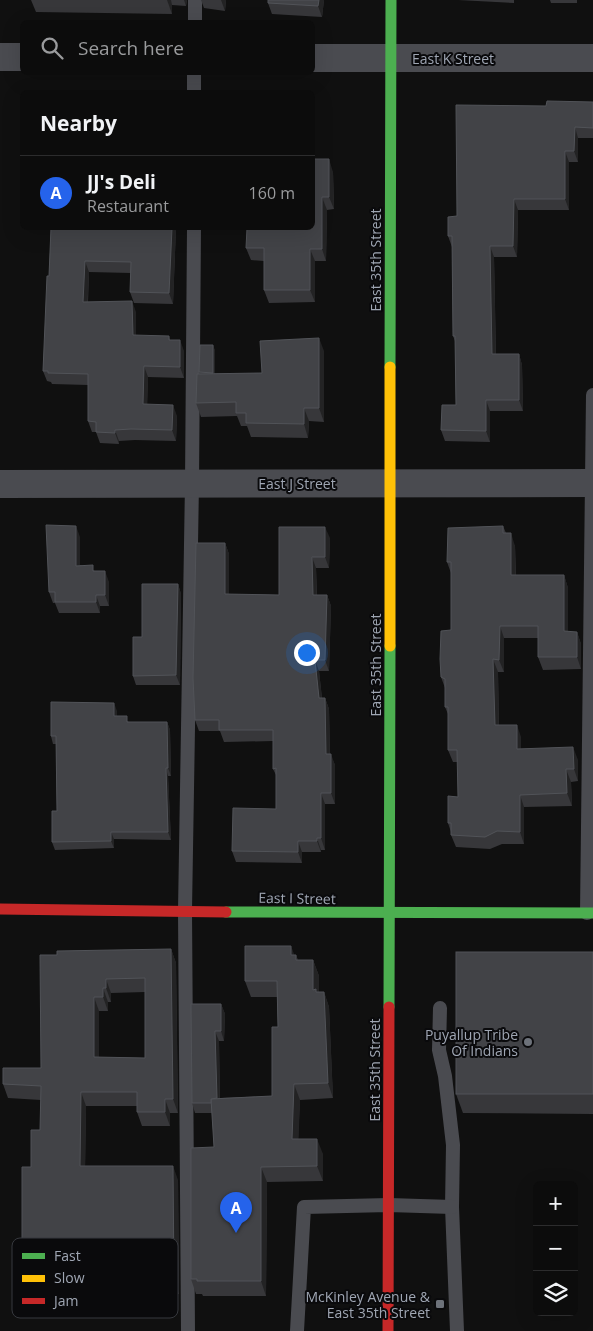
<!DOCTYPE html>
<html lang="en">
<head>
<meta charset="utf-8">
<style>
  :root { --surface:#0c0c0c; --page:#1a1a1a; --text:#f1f3f6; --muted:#9a9b9d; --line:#2c2c2d; --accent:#2563eb }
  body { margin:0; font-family:"Open Sans",sans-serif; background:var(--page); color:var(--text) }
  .controls { position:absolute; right:15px; bottom:15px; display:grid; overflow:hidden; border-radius:8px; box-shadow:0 5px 20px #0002 }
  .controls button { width:45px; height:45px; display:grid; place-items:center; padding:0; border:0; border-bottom:1px solid var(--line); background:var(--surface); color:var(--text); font:25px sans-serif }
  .you { position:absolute; left:306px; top:652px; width:18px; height:18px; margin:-12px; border:4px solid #fff; border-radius:50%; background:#1a73e8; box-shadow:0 0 0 8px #1a73e833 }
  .badge { display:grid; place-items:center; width:32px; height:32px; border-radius:50%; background:var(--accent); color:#fff; font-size:16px; font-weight:700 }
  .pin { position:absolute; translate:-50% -41px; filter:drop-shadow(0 1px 2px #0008) }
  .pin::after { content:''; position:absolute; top:26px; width:18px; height:15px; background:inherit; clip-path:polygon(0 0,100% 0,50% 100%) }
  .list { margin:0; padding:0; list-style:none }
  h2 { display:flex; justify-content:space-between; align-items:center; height:65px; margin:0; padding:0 20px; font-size:21px }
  h2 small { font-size:16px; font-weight:400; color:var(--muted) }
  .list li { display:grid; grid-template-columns:32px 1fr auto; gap:15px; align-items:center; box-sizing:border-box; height:75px; padding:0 20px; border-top:1px solid var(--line) }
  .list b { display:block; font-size:19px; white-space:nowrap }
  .list p { margin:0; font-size:16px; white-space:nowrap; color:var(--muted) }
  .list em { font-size:16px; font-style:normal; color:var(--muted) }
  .icon { flex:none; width:28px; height:28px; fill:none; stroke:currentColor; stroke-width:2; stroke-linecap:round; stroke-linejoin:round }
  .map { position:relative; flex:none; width:593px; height:1331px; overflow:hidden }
  .search { position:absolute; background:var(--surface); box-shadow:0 5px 20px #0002; left:20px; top:20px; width:295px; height:55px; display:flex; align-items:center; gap:12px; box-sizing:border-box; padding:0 18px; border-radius:8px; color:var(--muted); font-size:19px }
  .panel { position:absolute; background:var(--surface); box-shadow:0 5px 20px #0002; left:20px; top:90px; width:295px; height:140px; border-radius:8px }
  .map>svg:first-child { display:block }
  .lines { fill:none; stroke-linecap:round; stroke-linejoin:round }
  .lane { stroke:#4a4b50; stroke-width:14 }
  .street { stroke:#4a4b50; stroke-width:28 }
  .fast { stroke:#4caf50; stroke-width:11 }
  .slow { stroke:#ffc107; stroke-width:11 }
  .jam { stroke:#c62828; stroke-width:11 }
  .wall { fill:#37373a; fill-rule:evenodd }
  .shaded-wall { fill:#232324 }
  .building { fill:#424347; stroke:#515358; fill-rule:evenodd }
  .poi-dot { fill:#6d727a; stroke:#0a0a0c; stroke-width:2 }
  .labels { text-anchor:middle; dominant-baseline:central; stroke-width:4; stroke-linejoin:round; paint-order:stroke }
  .street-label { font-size:14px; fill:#9fa6b3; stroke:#0a0a0c }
  .poi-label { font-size:14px; fill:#9fa6b3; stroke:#0a0a0c; text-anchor:end }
  .key { fill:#0a0a0c; stroke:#37393e; stroke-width:1 }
  .key-label { font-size:14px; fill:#9fa6b3 }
</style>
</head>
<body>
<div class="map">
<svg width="593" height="1331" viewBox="0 0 593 1331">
  <rect width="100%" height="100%" fill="#101010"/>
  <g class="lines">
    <g class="lane">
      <path d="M195,22V0"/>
      <path d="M194,92V72"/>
      <path d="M587,913L593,395"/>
      <path d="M440,1008L439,1050L445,1076L453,1145L452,1207L457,1331"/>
      <path d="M188,1331L185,911L192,483L194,228"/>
      <path d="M297,1331L304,1207L389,1205L452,1207"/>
    </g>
    <g class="street">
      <path d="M0,57H22"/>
      <path d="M312,58H593"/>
      <path d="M0,484L593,483"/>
    </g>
    <g class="fast">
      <path d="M390,367L391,0"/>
      <path d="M226,912L593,913"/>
      <path d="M389,1007L390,646"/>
    </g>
    <path class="slow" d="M390,646V367"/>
    <g class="jam">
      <path d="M0,909L226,912"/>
      <path d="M388,1331L389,1007"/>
    </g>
  </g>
  <g class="wall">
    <path d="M31,0H187L186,6L172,5V14L36,12Z"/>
    <path d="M201,0H226L225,11L204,8Z"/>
    <path d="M324,0L322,17L272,14L268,3Z"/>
    <path d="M458,0H514V3Z"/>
    <path d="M550,0H577V3H551Z"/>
    <path d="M593,102V138H578V162H569V210H518L517,257H494L496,354H519L522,365L523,411H490V442L445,441L441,430L456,405L455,341L453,336L452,247L448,236L457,216L546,106Z"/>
    <path d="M312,159L333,172L334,209L327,210L326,261H315V302L269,303L264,290V261L251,260L246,248Z"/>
    <path d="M51,228H176L173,304L134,303L130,292L131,273L89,272L88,302L136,312V336H169L170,340L184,351V378L148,377L147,404L177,416L176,441L135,440L119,441V444L100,443L96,432H92L88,421V385L52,384L51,382L47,381L43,371L49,276Z"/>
    <path d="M213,345L215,351V374L262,373L324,351V422L309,421L308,438L251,437L247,426H241L237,416L201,417L196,403L200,374L199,372Z"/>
    <path d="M503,526L506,533L515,546L516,575H564L568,588V632H577L581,644V669L543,670L538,657V638H504V672H498L499,725L521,737V749L578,760V781L571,782L572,806L524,807V844H502L490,849L456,847L451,835V832L448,823L458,797V762H453L448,750V714L445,707V688L441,677L451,630V573L447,562Z"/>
    <path d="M80,537V565L95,571L109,582V606H100V613H59L55,603H53L49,592Z"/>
    <path d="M330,538L329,568H316L317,595H327L331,606L329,671H319L322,698H325L329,709L330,754L335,765V804H325V850H321V852H302V863L236,862L232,851L276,809V775L273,769V741L224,742L220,731H199L195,720L225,543L229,554V594L279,595Z"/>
    <path d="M178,584L181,594L180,685H136L133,676Z"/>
    <path d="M117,711V716L129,722H167L170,730L171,776H168L171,840L114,839V848L55,850L52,842L57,811L56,744H53L51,736Z"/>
    <path d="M171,949L176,963L178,1113H170V1126H142L137,1112V1106H86L85,1166L178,1180L179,1294L27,1292L22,1278L31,1167L40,1130L41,1100L8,1098L3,1084L41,1068L57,955ZM145,992V1058L99,1057V1011H108V1002H111V993Z"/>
    <path d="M593,952V1114L463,1113L456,1094Z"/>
    <path d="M295,955H296L298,960H313L319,976V992H324L329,1007L333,1098L300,1100L298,1139L323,1154V1181L267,1182L266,1296H203L202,1294H196L191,1279L214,1147L212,1113H195L192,1103L221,1004L225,1014L224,1041H219L220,1098L272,1096L278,1027L277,997H251L245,981Z"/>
  </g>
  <g class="shaded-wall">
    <path d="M167,0H171L172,5V14Z"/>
    <path d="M184,0H187L186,6Z"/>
    <path d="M221,0H226L225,11Z"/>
    <path d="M319,0H324L322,17L318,6Z"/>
    <path d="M575,127L578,138V162L574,151Z"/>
    <path d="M565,151L569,162V210L565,199Z"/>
    <path d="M329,159L333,172L334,209L329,197Z"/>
    <path d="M322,197L327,210L326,261L322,249Z"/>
    <path d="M514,199L518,210L517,257L513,246Z"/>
    <path d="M172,228H176L173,304L169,293Z"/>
    <path d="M490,246L494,257L496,365L492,354Z"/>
    <path d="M310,249L315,261V302L310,290Z"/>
    <path d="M85,261L89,272L87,313L83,302Z"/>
    <path d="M132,301L136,312V346L133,335Z"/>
    <path d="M319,338L324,351V422L319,408Z"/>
    <path d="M180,340L184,351V378L180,367Z"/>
    <path d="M213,345L215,351V379L213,373Z"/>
    <path d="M519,354L522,365L523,411L519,400Z"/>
    <path d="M144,366L148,377L147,415L143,404Z"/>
    <path d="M486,400L490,411V442L486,431Z"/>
    <path d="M173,405L177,416L176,441L172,430Z"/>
    <path d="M304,408L309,421L308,438L304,424Z"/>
    <path d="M115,430L119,441V444L115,433Z"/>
    <path d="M76,526L80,537V577L76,566Z"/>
    <path d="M325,527L330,538L329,568L325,557Z"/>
    <path d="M511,533L515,546L516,588L511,575Z"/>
    <path d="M225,543L229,554V605L225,594Z"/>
    <path d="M312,557L316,568L317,606L313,595Z"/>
    <path d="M105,571L109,582V606L105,595Z"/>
    <path d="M564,575L568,588V644L564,631Z"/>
    <path d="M178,584L181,594L180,685L176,675Z"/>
    <path d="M96,595L100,606V613L96,602Z"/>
    <path d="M327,595L331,606L329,671L325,660Z"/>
    <path d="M500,626L504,638V672L499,660Z"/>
    <path d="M577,632L581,644V669L577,657Z"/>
    <path d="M493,659L498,672L499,737L495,725Z"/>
    <path d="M315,660L319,671L323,709L319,698Z"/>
    <path d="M325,698L329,709L330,765L326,754Z"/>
    <path d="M114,703L117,711V724L114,716Z"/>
    <path d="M167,722L170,730L171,776L168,768Z"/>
    <path d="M517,725L521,737V762L517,749Z"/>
    <path d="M573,747L578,760V781L574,769Z"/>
    <path d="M331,754L335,765V804L331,793Z"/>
    <path d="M166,768L168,776L171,840L168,832Z"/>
    <path d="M566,769L571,782L572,806L567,793Z"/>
    <path d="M321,793L325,804V850L321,838Z"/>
    <path d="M520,795L524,807V844L520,832Z"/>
    <path d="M111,832L114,839V848L111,841Z"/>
    <path d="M317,838L321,850V852L317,841Z"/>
    <path d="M298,841L302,852V863L298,852Z"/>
    <path d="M291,946L296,959V955L302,971L291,955Z"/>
    <path d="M171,949L176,963L178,1113L173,1099Z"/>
    <path d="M313,960L319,976V997L313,990Z"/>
    <path d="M106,979L111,993V1002L106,988Z"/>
    <path d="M103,988L108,1002V1011L103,997Z"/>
    <path d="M324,992L329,1007L333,1098L328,1083Z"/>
    <path d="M94,997L99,1011V1071L94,1057Z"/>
    <path d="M221,1004L225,1014L224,1041L221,1031Z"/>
    <path d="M215,1031L219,1041L220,1113L217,1103Z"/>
    <path d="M294,1084L300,1100L298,1155L292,1139Z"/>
    <path d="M81,1092L86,1106L85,1180L80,1166Z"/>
    <path d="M165,1099L170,1113V1126L165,1112Z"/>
    <path d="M317,1139L323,1154V1181L317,1166Z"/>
    <path d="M173,1166L178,1180L179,1294L174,1280Z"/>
    <path d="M261,1167L267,1182L266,1296L261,1281Z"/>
  </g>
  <g class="building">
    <path d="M268,0H319L318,6L268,3Z"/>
    <path d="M547,101L593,102V128L575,127L574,151H565V199H514L513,246H490L492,354H519V400H486V431L441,430L442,405H456L455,336H453L452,236H448V217L457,216L456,105L546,106Z"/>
    <path d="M312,159H329V197H322V249H310V290H264V248H246L247,228H312Z"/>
    <path d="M51,228H172L169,293L130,292L131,262L85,261L83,302L132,301L133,335L169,336V340H180V367L144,366L143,404L173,405L172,430L131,429L115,430V433L96,432V422L88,421V374L48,373V371H43L47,276H49Z"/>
    <path d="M319,338V408H304V424L246,423V413H236V402L196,403L197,374L262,373L260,341Z"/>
    <path d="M200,345H213V373L199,372Z"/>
    <path d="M46,525L76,526V566L93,565V571H105V595H96V602H55V592H49Z"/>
    <path d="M503,526V533H511V575H564V631L577,632V657H538V626H500L499,660L493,659L495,725H517V749L573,747L574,769H566L567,793L520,795V832L497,831L485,837L451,835V823H448V796L458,797L457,750H448V707H445V679L441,677L440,659L441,631L451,630V562H447L448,528Z"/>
    <path d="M279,527H325V557H312L313,595H327L325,660H315L319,698H325L326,754H331V793H321V838H317V841H298V852L232,851L233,808L276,809V768L273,769V730H219V720H195L193,678L196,543H225V594L279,595Z"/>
    <path d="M142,584H178L176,675L133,676V637H142Z"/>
    <path d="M51,702L114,703V716H127V722H167L168,768H166L168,832H111V841L52,842V811H57L56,736H51Z"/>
    <path d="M245,946H291V955H296V960H313V990L316,989V992H324L328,1083L294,1084L292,1139H317V1166L261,1167V1281H197V1279H191V1148L214,1147L211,1099L272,1096V1027H278L277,981H245Z"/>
    <path d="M171,949L173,1099H165V1112H137V1092H81L80,1166H173L174,1280L22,1278V1167H31V1130H40L41,1086L3,1084V1068H41L40,955H57V951ZM145,978V1058L94,1057V997H103V988H106V979Z"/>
    <rect x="456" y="952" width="137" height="142"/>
    <path d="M191,1004H221V1031H215L217,1098L211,1099V1103H192Z"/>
  </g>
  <g class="poi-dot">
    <circle cx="528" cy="1042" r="5"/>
    <rect x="435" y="1299" width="10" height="10" rx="2.5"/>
  </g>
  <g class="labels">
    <g class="street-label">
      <text x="453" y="58">East K Street</text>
      <text transform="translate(375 260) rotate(-90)">East 35th Street</text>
      <text x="297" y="483">East J Street</text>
      <text transform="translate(375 665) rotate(-90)">East 35th Street</text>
      <text transform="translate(297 898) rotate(1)">East I Street</text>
      <text transform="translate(374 1070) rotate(-90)">East 35th Street</text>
    </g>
    <g class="poi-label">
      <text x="518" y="1034">Puyallup Tribe<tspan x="518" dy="16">Of Indians</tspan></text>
      <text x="430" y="1296">McKinley Avenue &amp;<tspan x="430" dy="16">East 35th Street</tspan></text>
    </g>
  </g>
  <rect x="12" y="1238" width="166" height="80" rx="8" class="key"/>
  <rect x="22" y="1253" width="23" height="6" fill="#4caf50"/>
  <rect x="22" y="1275" width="23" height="7" fill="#ffc107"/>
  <rect x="22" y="1298" width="23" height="6" fill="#c62828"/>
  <g class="key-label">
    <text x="54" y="1261">Fast</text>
    <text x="54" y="1283">Slow</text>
    <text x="54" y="1306">Jam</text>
  </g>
</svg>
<div class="controls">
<button>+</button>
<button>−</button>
<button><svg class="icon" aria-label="layers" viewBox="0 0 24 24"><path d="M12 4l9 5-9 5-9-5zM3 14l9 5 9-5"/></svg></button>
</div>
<div class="you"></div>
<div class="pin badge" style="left:236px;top:1233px">A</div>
<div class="search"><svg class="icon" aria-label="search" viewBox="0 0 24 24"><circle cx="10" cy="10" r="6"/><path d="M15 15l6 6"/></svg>Search here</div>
<section class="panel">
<h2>Nearby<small></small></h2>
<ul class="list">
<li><span class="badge">A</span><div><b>JJ's Deli</b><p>Restaurant</p></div><em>160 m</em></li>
</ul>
</section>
</div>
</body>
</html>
